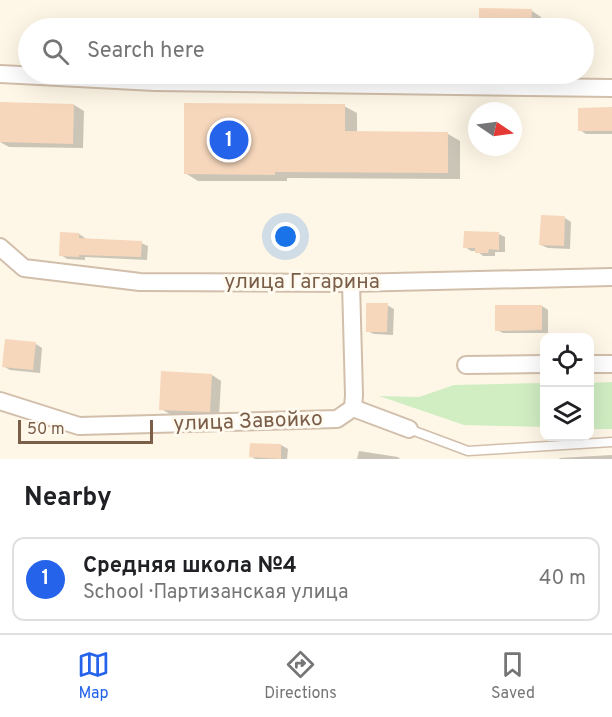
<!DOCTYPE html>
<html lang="en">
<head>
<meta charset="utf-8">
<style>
  :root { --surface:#fff; --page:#f2f2f2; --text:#202124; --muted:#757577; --line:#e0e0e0; --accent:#2563eb }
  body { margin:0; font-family:Overpass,sans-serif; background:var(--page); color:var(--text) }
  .controls { position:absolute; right:18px; bottom:18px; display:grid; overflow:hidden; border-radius:12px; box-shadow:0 6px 24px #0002 }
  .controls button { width:54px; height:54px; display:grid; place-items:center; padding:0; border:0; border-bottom:2px solid var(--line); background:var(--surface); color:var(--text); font:30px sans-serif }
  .compass { position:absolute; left:468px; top:102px; width:54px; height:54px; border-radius:50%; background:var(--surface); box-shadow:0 6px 24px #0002; rotate:103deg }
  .scale { position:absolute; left:18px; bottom:15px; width:135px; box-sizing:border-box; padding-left:6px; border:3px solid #7b5e48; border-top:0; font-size:16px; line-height:21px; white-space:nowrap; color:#7b5e48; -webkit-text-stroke:4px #fffaef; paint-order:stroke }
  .you { position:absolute; left:286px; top:237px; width:21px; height:21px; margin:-15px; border:4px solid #fff; border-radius:50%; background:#1a73e8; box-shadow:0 0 0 9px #1a73e833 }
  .badge { display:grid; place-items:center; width:39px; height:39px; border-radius:50%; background:var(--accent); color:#fff; font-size:20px; font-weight:700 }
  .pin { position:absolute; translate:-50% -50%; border:3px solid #fff; box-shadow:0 2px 6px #0006 }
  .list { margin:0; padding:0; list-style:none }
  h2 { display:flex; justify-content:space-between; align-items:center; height:78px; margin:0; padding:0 24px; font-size:26px }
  h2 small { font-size:20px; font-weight:400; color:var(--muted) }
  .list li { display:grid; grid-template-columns:39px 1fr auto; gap:18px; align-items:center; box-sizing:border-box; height:84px; margin:0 12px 12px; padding:0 12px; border:2px solid var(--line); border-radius:12px }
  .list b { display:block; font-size:22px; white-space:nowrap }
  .list p { margin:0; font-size:20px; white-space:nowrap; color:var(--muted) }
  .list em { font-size:20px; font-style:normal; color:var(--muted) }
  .icon { flex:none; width:33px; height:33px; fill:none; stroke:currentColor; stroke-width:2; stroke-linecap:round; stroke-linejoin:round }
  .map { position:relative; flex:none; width:612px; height:459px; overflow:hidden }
  .search { position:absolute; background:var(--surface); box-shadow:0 6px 24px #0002; left:18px; right:18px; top:18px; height:66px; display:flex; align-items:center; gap:15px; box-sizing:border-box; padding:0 21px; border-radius:33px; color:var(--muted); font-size:22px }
  .sheet { height:174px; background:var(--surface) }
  nav { display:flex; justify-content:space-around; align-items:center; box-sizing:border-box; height:84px; border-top:2px solid var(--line); background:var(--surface); font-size:16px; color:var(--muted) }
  nav a { display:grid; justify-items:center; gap:3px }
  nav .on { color:var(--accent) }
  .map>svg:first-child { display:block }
  .green { fill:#d1eec3 }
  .shadow { fill:#0003 }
  .building { fill:#f6d7bc }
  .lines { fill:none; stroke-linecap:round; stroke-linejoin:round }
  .service-casing { stroke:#d2bfab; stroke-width:11 }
  .minor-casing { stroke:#d2bfab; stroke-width:20 }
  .service { stroke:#fff; stroke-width:8 }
  .minor { stroke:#fff; stroke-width:16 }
  .labels { text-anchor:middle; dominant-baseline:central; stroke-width:6; stroke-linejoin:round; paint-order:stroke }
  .street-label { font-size:21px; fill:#7b5e48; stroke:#fffaef }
</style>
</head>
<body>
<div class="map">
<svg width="612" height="459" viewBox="0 0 612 459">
  <rect width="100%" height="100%" fill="#fef7e7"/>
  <g class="green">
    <path d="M612,382V429H590V383Z"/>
    <path d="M544,383V427L464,425L379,396L419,397L454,385Z"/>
  </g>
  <g class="shadow">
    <path d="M481,9L532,11L541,17V28H480Z"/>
    <path d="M264,22L295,23L305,28H264Z"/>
    <path d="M74,105L84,111L83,148L9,147L0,142Z"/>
    <path d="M344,106L357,113V133L448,134L460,141V179L287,178V181H198L185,173Z"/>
    <path d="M612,109V134H586L580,130Z"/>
    <path d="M565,218L571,222L570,249L548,248L541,245Z"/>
    <path d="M79,234L85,238V240L141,243L148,246L147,260L85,257V260L67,259L61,255Z"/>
    <path d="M499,234L505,237V252H495V256H483L477,251H471L465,247Z"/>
    <path d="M387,305L394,309L393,335L374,334L367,331Z"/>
    <path d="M542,306L548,310V333H503L497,330Z"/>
    <path d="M36,344L42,348L40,373L10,370L3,366Z"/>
    <path d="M212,375L221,381L219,417L170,414L161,409Z"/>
    <path d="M252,444L281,445L288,449L287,459H255L251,456Z"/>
    <path d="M359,451L398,457L400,459H357Z"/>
    <path d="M612,455V459H560L559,458Z"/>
  </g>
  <g class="building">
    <path d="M479,8L532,9L531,28H479Z"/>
    <path d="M0,102L74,104L73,144L0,142Z"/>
    <path d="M184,103L345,104V131L448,132V173L275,172V175L184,174Z"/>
    <path d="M612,107V131H578V108Z"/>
    <path d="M541,215L565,216L564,246L539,245Z"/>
    <path d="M464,231L499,232V250L489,249L488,253H475V248H463Z"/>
    <path d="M60,232L79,233V238L142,241L141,257L79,255V257L59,256Z"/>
    <path d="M366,303H388L387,332H366Z"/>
    <path d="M495,305H542V330L495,331Z"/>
    <path d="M5,339L36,342L33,370L2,367Z"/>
    <path d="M161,371L212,374L210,412L159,410Z"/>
    <path d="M250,443L281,444V459L249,457Z"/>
  </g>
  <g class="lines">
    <defs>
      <path id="service" d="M409,429L468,451L612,442"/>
      <g id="minor">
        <path d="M0,74L155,82L612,88"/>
        <path d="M0,247L24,268L140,282L351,283L612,277"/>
        <path d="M351,283L354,395L353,408"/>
        <path d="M590,364H612"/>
        <path d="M466,365L544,364"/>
        <path d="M0,401L79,426L337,419L353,408"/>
        <path d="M353,408L409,429"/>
      </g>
    </defs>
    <use href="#service" class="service-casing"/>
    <use href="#minor" class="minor-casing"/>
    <use href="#service" class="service"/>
    <use href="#minor" class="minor"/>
  </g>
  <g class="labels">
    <g class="street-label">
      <text x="302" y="282">улица Гагарина</text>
      <text transform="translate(248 422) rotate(-2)">улица Завойко</text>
    </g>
  </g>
</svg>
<div class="controls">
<button><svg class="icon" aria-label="locate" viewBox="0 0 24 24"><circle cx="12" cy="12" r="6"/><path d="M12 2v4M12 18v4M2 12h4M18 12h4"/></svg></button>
<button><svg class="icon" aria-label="layers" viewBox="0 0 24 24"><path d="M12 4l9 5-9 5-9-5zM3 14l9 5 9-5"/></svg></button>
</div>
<svg class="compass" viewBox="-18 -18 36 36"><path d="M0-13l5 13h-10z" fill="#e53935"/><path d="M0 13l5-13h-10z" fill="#757577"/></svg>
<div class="scale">50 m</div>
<div class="you"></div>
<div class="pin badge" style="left:229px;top:140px">1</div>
<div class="search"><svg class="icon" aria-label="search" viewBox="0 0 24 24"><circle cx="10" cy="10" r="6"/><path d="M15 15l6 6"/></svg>Search here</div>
</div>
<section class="sheet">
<h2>Nearby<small></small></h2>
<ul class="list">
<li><span class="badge">1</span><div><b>Средняя школа №4</b><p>School · Партизанская улица</p></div><em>40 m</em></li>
</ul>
</section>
<nav>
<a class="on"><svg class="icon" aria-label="map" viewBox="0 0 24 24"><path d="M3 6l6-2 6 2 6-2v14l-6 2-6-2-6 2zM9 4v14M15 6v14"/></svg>Map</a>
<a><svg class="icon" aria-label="directions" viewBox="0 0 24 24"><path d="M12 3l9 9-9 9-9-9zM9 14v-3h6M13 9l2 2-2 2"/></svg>Directions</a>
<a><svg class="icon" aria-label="saved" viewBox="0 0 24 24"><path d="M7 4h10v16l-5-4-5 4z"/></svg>Saved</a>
</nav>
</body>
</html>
